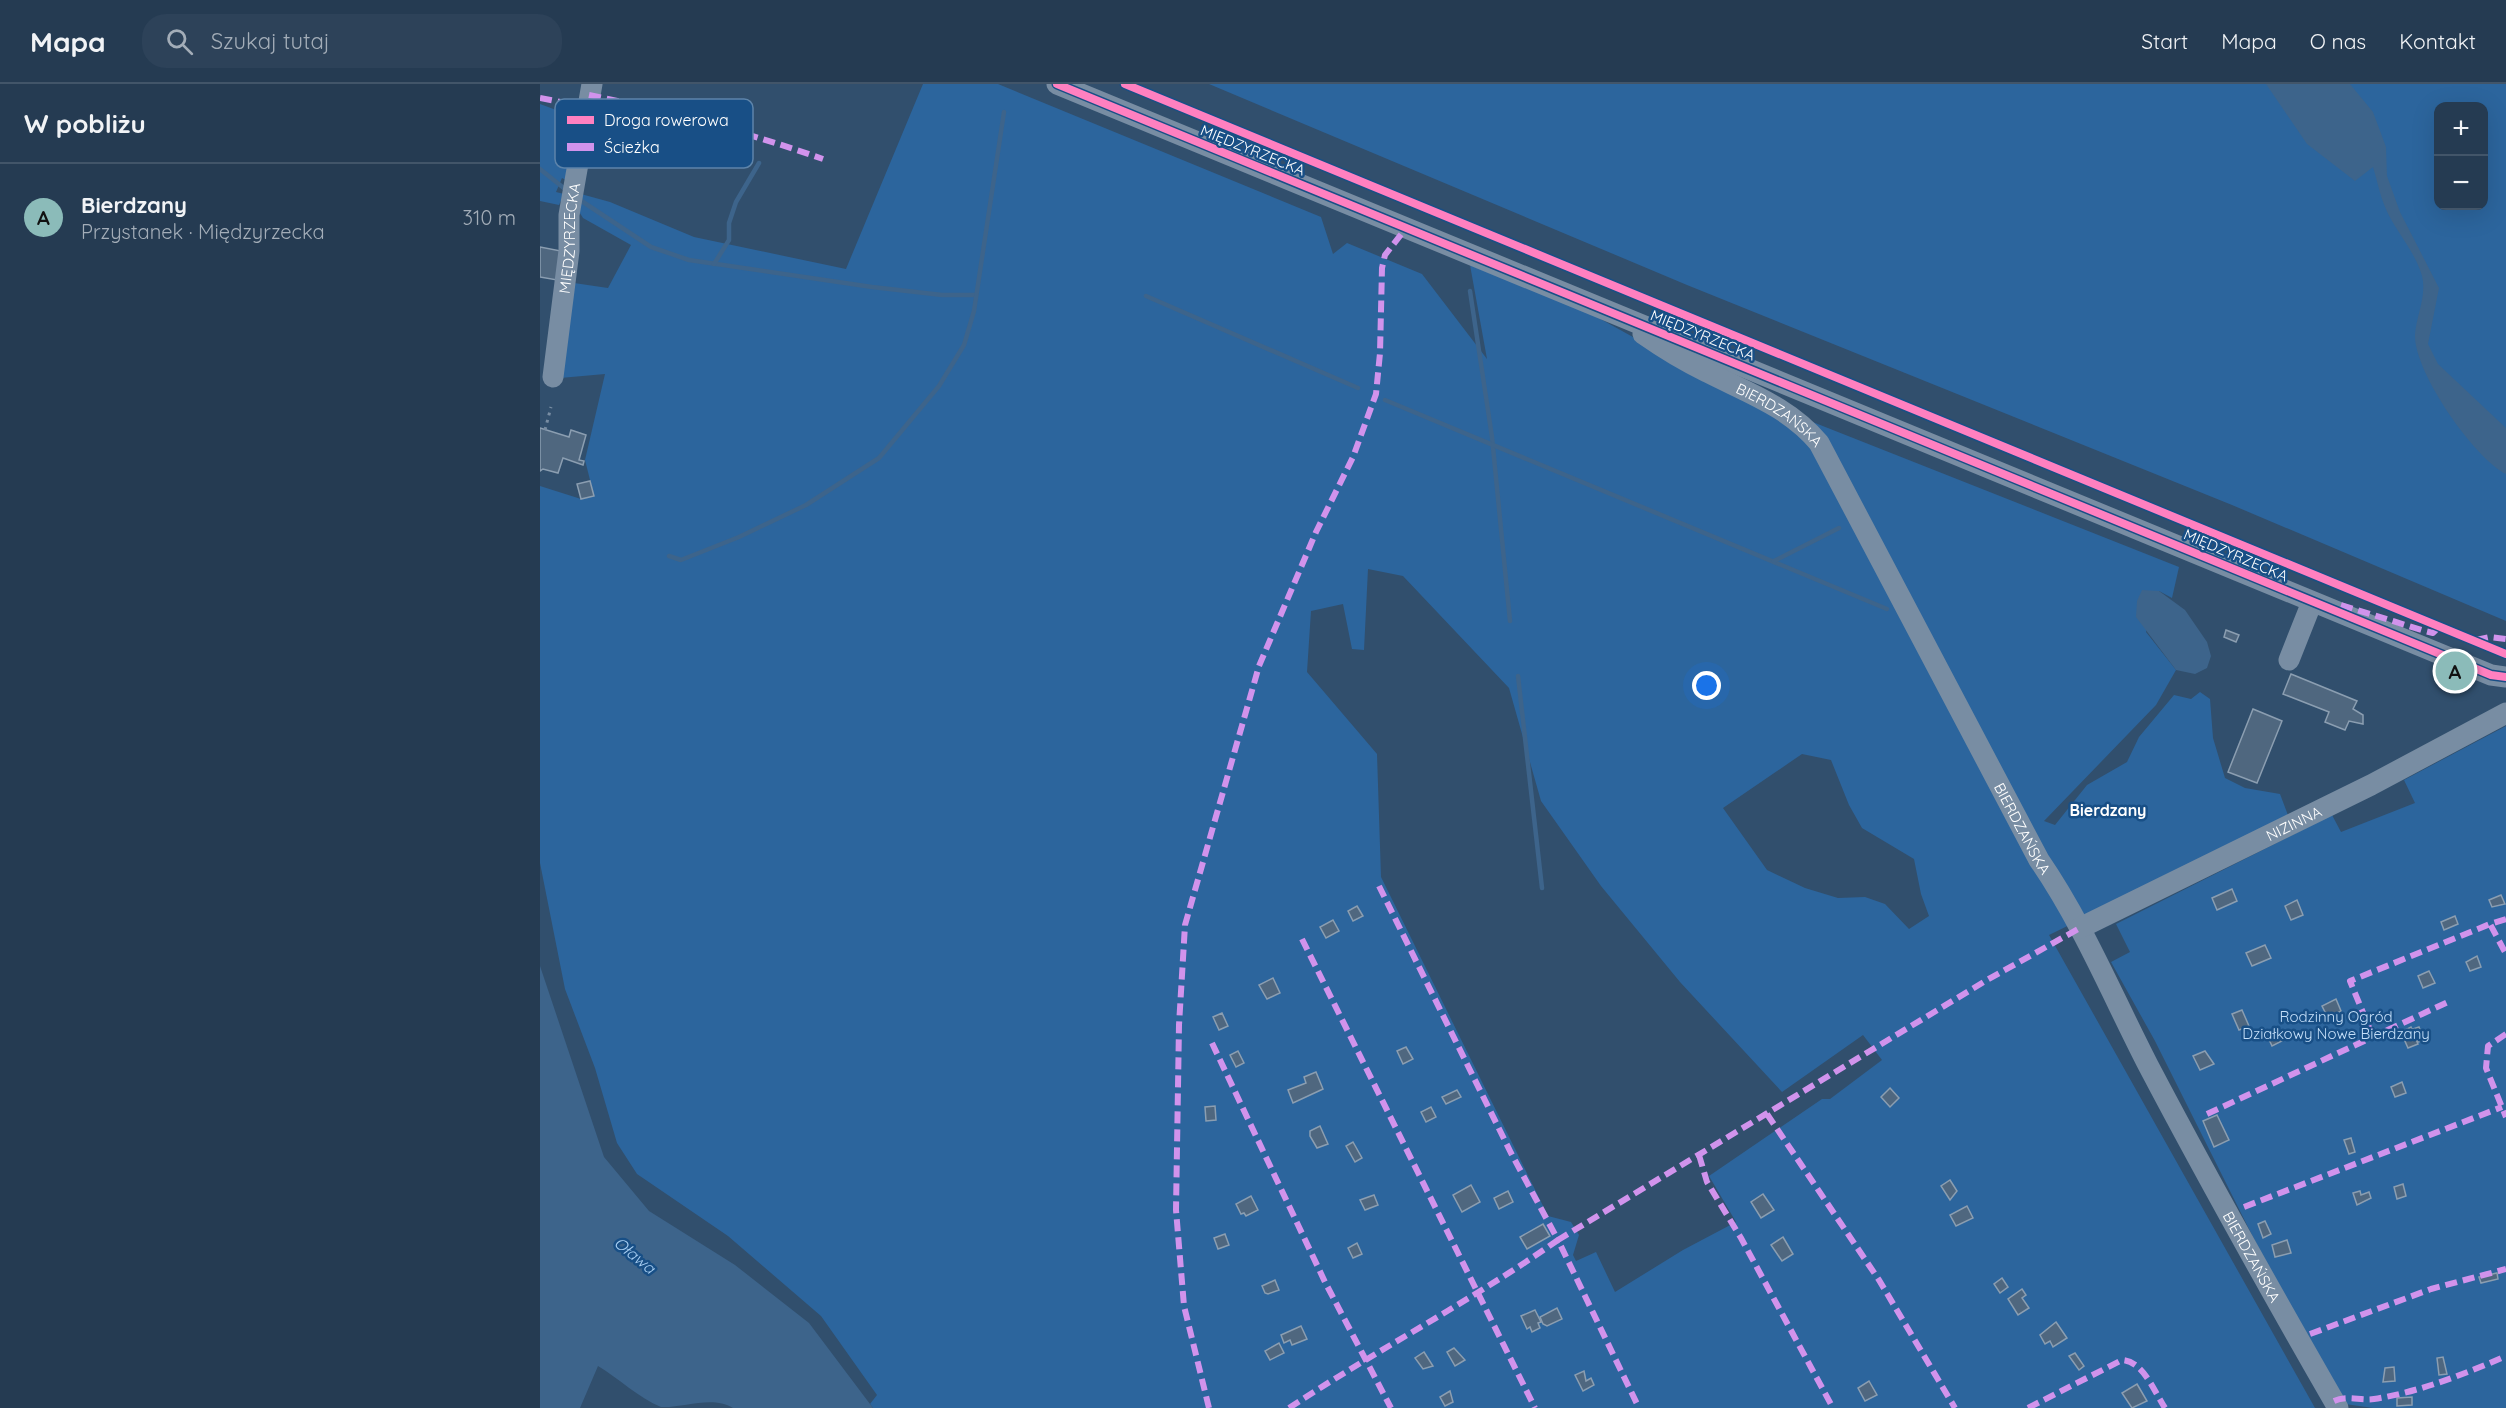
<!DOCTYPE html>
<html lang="pl">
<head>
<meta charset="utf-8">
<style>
  :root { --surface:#253b52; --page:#2d4259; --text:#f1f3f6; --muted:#a3adb8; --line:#425569; --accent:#8bbbb9 }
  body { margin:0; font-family:Quicksand,sans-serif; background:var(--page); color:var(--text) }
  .controls { position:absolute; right:18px; top:18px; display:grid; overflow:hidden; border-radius:12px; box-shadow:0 6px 24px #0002 }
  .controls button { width:54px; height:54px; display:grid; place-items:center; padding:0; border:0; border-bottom:2px solid var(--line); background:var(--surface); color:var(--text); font:30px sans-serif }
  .you { position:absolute; left:1167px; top:602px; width:21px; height:21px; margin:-15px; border:4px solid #fff; border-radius:50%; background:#1a73e8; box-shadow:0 0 0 9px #1a73e833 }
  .badge { display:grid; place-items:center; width:39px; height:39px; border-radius:50%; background:var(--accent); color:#111; font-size:20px; font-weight:700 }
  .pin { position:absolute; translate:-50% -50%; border:3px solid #fff; box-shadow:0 2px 6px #0006 }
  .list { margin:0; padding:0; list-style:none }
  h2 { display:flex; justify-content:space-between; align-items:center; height:78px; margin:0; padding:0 24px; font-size:26px }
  h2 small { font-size:20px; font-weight:400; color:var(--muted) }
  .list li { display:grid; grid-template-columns:39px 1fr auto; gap:18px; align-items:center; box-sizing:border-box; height:108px; padding:0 24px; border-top:2px solid var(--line) }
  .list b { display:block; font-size:22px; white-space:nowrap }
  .list p { margin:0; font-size:20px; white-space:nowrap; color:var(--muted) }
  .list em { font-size:20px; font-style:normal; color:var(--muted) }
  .icon { flex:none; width:33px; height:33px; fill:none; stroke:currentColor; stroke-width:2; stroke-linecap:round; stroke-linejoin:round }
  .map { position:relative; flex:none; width:1966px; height:1324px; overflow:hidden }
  header { display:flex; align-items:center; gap:36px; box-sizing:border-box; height:84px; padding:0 30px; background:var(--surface); border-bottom:2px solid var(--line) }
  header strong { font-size:28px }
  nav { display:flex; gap:33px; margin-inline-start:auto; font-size:21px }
  .search { width:420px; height:54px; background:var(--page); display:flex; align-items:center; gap:15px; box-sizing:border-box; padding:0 21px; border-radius:24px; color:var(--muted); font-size:22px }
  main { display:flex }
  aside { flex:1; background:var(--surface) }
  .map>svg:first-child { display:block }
  .green { fill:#2c659d; fill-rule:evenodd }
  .water { fill:#3d648b }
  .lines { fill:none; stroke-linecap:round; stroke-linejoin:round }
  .stream { stroke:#3d648b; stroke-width:4.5 }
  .building { fill:#4f677f; stroke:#8b9eb1; stroke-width:1.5 }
  .path { stroke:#788da3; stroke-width:3; stroke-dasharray:3 4.5; stroke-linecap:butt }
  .minor { stroke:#788da3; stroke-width:21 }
  .quiet { stroke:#d193ec; stroke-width:6; stroke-dasharray:12 6; stroke-linecap:butt }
  .cycleway-casing { stroke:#184f86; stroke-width:11 }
  .cycleway { stroke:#ff80c0; stroke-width:8 }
  .labels { text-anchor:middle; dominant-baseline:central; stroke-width:5; stroke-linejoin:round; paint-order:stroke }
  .street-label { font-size:15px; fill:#fff; stroke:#184f86 }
  .park-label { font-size:15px; fill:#c4dff9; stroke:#184f86 }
  .neighbourhood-label { font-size:16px; font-weight:bold; fill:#fff; stroke:#184f86 }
  .water-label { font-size:16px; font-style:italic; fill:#aad0f4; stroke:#184f86 }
  .key { fill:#184f86; stroke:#5d84aa; stroke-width:1.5 }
  .key-label { font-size:16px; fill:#fff }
</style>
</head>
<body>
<header>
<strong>Mapa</strong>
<div class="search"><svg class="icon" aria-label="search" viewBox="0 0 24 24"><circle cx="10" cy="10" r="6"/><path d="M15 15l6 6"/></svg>Szukaj tutaj</div>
<nav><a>Start</a><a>Mapa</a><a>O nas</a><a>Kontakt</a></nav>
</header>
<main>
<aside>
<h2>W pobliżu<small></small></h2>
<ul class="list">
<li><span class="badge">A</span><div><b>Bierdzany</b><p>Przystanek · Międzyrzecka</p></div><em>310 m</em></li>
</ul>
</aside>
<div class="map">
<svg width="1966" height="1324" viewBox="0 0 1966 1324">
  <rect width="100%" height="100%" fill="#314f6d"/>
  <g class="green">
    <path d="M383,0H458L781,133L793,170L807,159L882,190L947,275L930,181L1046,227L1120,268L1260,333L1639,483L1632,514L1619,507L1606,548L1636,586L1616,621L1504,737L1515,741L1547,701L1587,678L1599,653L1634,611L1651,615L1660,608L1670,615L1673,654L1685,694L1705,704L1740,710L1749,734L1509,851L1775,1324H333L330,1320L337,1311L281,1232L188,1152L97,1090L77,1059L55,984L25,905L0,779V402L41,415L54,412L45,376L65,290L20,294L34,199L68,204L91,161L43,134L38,126L41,110L70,118L154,153L306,185ZM828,485L863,492L969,604L1001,717L1061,802L1140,898L1242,1008L1323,951L1342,976L1290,1015H1282L1169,1092L1196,1138L1143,1166L1075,1208L1056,1168L1036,1177L1033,1171L1039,1151L1031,1138L1008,1132L841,793L837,670L767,588L771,527L803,520L812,565L824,566ZM1262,670L1291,676L1309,721L1322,744L1374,775L1381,810L1389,832L1369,845L1345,820L1325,813L1298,814L1265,804L1227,786L1183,724Z"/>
    <path d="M669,0H1966V537L1692,421L1147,201ZM1898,22H1944V122H1898Z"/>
    <path d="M0,20L38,34L26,96L22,94L16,108L24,110L19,121L0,117Z"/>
    <path d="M1966,642V1324H1833L1805,1320L1718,1163L1615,957L1571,878L1590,868L1576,840L1792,731L1801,748L1875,719L1864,696Z"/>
  </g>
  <g class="water">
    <path d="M1726,0H1810L1833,28L1846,63L1847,92L1860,128L1899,204L1888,260L1898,280L1966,344V390C1934,374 1874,288 1875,251C1876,232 1887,212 1882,192C1875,167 1855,147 1845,123C1840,111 1837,96 1833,83L1815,97L1767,60Z"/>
    <path d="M1602,506L1619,507L1645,526L1667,558L1671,572L1667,584L1655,590L1636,586L1596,533L1597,517Z"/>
    <path d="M0,882L64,1073L109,1127L195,1181L269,1239L333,1324H193C172,1311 144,1324 121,1323C99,1314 78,1294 58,1282L40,1324H0Z"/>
  </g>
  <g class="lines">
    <g class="stream">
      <path d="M0,85L25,105"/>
      <path d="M40,116L111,163L149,176L332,203L402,211H436"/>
      <path d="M174,180L189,156V139L196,118L219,79"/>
      <path d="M930,207L952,353L970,537"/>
      <path d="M606,212L818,304"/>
      <path d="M845,316L1347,525"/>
      <path d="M129,472L141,476L199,453L266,421L339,374L399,302L424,261L434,227L464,28"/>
      <path d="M1234,477L1299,444"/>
      <path d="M978,592L1002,804"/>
    </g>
  </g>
  <g class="building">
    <path d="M0,163L21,167L17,196L0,193Z"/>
    <path d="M0,344L29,353L31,346L46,351L39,376L44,377L43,381L23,374L18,389L3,385L0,387Z"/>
    <path d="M50,397L54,412L41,415L37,400Z"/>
    <path d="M1686,546L1699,551L1696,558L1684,553Z"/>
    <path d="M1751,590L1817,617L1813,625L1823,631V640L1809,637L1805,646L1785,638L1789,628L1743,610Z"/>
    <path d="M1713,625L1742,637L1717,699L1688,688Z"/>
    <path d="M1692,805L1697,817L1677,826L1672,814Z"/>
    <path d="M1961,811L1965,820L1952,823L1949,816Z"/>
    <path d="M1757,816L1763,831L1751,836L1745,822Z"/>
    <path d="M817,822L823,832L813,837L808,827Z"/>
    <path d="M1915,832L1918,840L1904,846L1901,838Z"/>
    <path d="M793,836L799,847L786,854L780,843Z"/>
    <path d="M1725,861L1731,874L1712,882L1706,869Z"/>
    <path d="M1937,872L1941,883L1930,887L1926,878Z"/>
    <path d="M1889,887L1895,899L1883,904L1878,892Z"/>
    <path d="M733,894L740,909L727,915L719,901Z"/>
    <path d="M1796,915L1801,927L1788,934L1782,922Z"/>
    <path d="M1702,926L1709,942L1699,946L1692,930Z"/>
    <path d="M682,929L688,942L679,946L673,933Z"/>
    <path d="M1871,943L1878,960L1868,964L1861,948Z"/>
    <path d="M1879,943L1884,956L1878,958L1873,945Z"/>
    <path d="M1737,945L1742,957L1732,962L1726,949Z"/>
    <path d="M866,963L873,975L863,980L857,967Z"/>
    <path d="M698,967L704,979L696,983L690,971Z"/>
    <path d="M1665,967L1674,980L1660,986L1653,972Z"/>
    <path d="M776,988L783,1005L753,1019L748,1006L766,999L764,993Z"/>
    <path d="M1862,998L1866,1009L1855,1013L1851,1003Z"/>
    <path d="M1350,1004L1359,1014L1350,1023L1341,1013Z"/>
    <path d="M917,1006L921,1013L906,1020L902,1013Z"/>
    <path d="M675,1022L676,1036L666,1037L665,1023Z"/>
    <path d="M891,1023L896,1033L886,1038L881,1028Z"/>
    <path d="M1677,1031L1689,1056L1674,1063L1663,1037Z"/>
    <path d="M780,1042L788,1060L777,1064L770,1052V1047Z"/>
    <path d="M1811,1054L1815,1068L1809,1070L1804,1056Z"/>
    <path d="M813,1058L822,1074L815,1078L806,1062Z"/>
    <path d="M1410,1096L1417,1107L1410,1116L1401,1102Z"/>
    <path d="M1863,1100L1866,1112L1857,1115L1854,1103Z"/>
    <path d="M931,1101L940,1118L922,1128L913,1111Z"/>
    <path d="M968,1107L973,1118L959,1125L954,1114Z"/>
    <path d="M1820,1107L1821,1111L1829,1108L1831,1114L1817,1121L1813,1109Z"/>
    <path d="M1223,1110L1234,1126L1221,1134L1211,1118Z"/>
    <path d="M834,1111L838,1121L825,1126L820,1116Z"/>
    <path d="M711,1112L718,1126L706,1132L704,1129L701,1130L696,1120Z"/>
    <path d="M1427,1122L1433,1134L1416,1142L1410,1131Z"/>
    <path d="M1725,1137L1731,1150L1723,1154L1718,1140Z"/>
    <path d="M1003,1140L1010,1152L987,1165L980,1153Z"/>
    <path d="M685,1150L689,1161L678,1165L674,1154Z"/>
    <path d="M1243,1153L1253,1170L1242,1177L1231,1161Z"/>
    <path d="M1747,1156L1751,1169L1735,1173L1732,1161Z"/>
    <path d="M817,1159L822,1170L813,1174L808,1164Z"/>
    <path d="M1957,1189L1958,1195L1941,1199L1939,1193Z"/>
    <path d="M1462,1194L1468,1203L1460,1209L1454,1200Z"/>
    <path d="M735,1196L739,1206L728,1210L725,1209L722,1202Z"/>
    <path d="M1482,1205L1486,1211L1482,1214L1489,1224L1478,1231L1468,1215Z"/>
    <path d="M1017,1224L1022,1235L1007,1242L1003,1240L1000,1233Z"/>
    <path d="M995,1226L1001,1238L998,1239L1000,1244L992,1248L990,1243L987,1245L981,1232Z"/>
    <path d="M1516,1238L1527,1254L1513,1263L1510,1257L1505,1260L1500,1251Z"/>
    <path d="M761,1242L767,1255L752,1261L750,1256L744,1259L741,1251Z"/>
    <path d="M739,1259L744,1269L730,1276L725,1267Z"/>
    <path d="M914,1264L925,1276L915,1282L907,1268Z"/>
    <path d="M884,1268L893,1282L883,1285L875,1274Z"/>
    <path d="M1535,1269L1544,1282L1539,1286L1529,1272Z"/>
    <path d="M1903,1273L1907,1290L1899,1291L1897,1274Z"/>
    <path d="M1854,1283L1855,1297L1843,1298L1845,1284Z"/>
    <path d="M1044,1287L1046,1297L1051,1294L1054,1301L1043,1307L1035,1291Z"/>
    <path d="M1329,1297L1337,1311L1325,1317L1318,1304Z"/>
    <path d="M1597,1300L1607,1317L1592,1324L1582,1309Z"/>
    <path d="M910,1307L913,1318L905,1322L900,1313Z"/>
    <path d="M1872,1313V1321L1857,1322V1314Z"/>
  </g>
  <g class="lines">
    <path class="path" d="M5,346L11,323"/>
    <g class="minor">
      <path d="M517,0L1951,591L1966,593"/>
      <path id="s1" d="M1103,250C1123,264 1144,277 1167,288C1208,309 1249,323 1279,359L1499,776C1543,840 1573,913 1608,981C1669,1097 1733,1211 1798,1324"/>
      <path id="s2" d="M13,293L29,167V131L52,0"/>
      <path d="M1749,576L1772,518"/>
      <path id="s3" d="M1540,844L1831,701L1966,629"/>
    </g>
    <g class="quiet">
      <path d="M49,11C129,27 206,48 283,75"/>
      <path d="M0,14L47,23"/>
      <path d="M1801,521L1885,547L1893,549L1899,543"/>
      <path d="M1936,556L1950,553L1966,555"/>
      <path d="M839,802L971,1069L1018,1156L1447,896L1540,844"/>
      <path d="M1966,835L1950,840L1966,870"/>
      <path d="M762,855L995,1324"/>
      <path d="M1966,950L1948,962L1946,984L1966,1033"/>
      <path d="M1833,953L1810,897L1950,840"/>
      <path d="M672,959L785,1198L851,1324"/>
      <path d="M1227,1030L1339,1196L1415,1324"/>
      <path d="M1667,1030L1908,918"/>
      <path d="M1159,1071L1167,1098L1201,1154L1293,1324"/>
      <path d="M1704,1123L1962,1023"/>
      <path d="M1770,1250L1891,1205L1966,1185"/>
      <path d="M1794,1317C1807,1311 1820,1317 1834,1315C1879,1308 1925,1290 1966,1272"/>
      <path d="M669,1324L644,1222L636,1126L639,941L645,841L719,582L776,448L813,373L836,310L840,269L842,184L845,171L866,144"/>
      <path d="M749,1324C837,1266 931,1217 1018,1156L1099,1324"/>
      <path d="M1488,1324L1582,1276C1603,1277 1614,1307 1625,1324"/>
    </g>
    <defs>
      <g id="cycleway">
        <path d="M517,0L1951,591L1966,593"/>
        <path d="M585,0L1966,570"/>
      </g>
    </defs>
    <use href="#cycleway" class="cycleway-casing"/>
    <use href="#cycleway" class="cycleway"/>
  </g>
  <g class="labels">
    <g class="street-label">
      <text transform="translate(713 66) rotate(22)">MIĘDZYRZECKA</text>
      <text stroke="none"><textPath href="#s2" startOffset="140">MIĘDZYRZECKA</textPath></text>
      <text transform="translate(1163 251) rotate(22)">MIĘDZYRZECKA</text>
      <text stroke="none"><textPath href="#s1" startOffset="159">BIERDZAŃSKA</textPath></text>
      <text transform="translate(1696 471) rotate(23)">MIĘDZYRZECKA</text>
      <text stroke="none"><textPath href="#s3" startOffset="238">NIZINNA</textPath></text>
      <text stroke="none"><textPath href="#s1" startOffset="644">BIERDZAŃSKA</textPath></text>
      <text stroke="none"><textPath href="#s1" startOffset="1130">BIERDZAŃSKA</textPath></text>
    </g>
    <g class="park-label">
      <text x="1796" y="932">Rodzinny Ogród<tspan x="1796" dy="17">Działkowy Nowe Bierdzany</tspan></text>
    </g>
    <g class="neighbourhood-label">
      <text x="1568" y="726">Bierdzany</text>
    </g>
    <g class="water-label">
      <text transform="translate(95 1171) rotate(39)">Oława</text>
    </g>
  </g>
  <rect x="15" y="15" width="198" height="69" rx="9" class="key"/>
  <rect x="27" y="32" width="27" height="8" fill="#ff80c0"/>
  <rect x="27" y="59" width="27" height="8" fill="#d193ec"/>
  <g class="key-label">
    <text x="64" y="42">Droga rowerowa</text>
    <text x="64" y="69">Ścieżka</text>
  </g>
</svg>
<div class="controls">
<button>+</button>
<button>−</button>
</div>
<div class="you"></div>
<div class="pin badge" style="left:1915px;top:587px">A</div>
</div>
</main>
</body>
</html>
